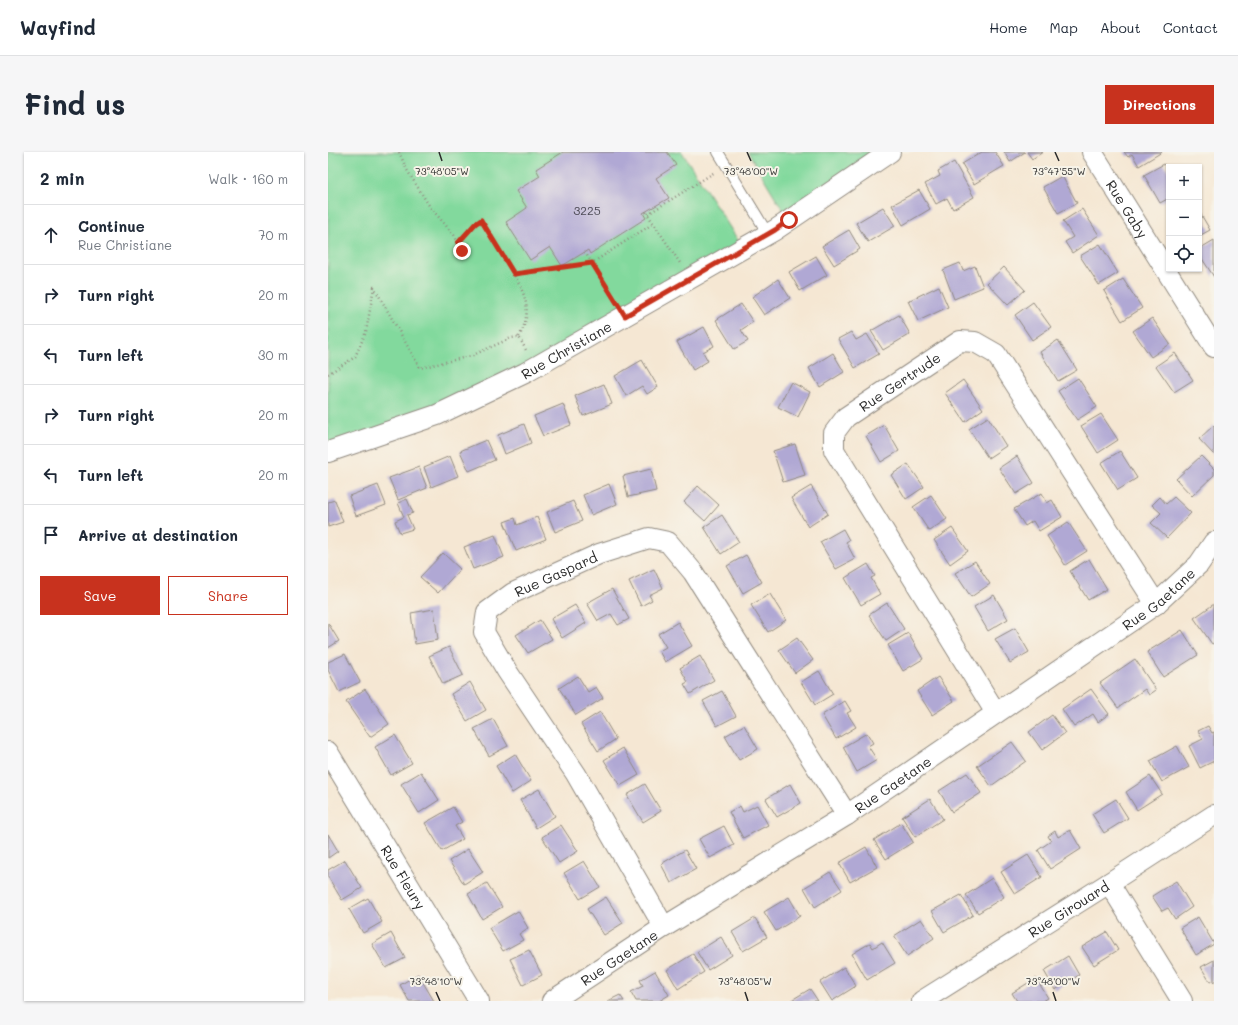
<!DOCTYPE html>
<html lang="en">
<head>
<meta charset="utf-8">
<style>
  :root { --surface:#fff; --page:#f6f6f7; --text:#1f2937; --muted:#747a83; --line:#e0e1e3; --accent:#c8321e }
  body { margin:0; font-family:Mali,sans-serif; background:var(--page); color:var(--text) }
  .controls { position:absolute; right:12px; top:12px; display:grid; overflow:hidden; border-radius:0px; box-shadow:0 1px 3px #0004 }
  .controls button { width:36px; height:36px; display:grid; place-items:center; padding:0; border:0; border-bottom:1px solid var(--line); background:var(--surface); color:var(--text); font:20px sans-serif }
  .stop { position:absolute; width:12px; height:12px; margin:-9px; border:3px solid #c8321e; border-radius:50%; background:#fff }
  .stop.end { background:#c8321e; border-color:#fff; box-shadow:0 1px 4px #0008 }
  .list { margin:0; padding:0; list-style:none }
  h2 { display:flex; justify-content:space-between; align-items:center; height:52px; margin:0; padding:0 16px; font-size:17px }
  h2 small { font-size:13px; font-weight:400; color:var(--muted) }
  .list li { display:grid; grid-template-columns:26px 1fr auto; gap:12px; align-items:center; box-sizing:border-box; height:60px; padding:0 16px; border-top:1px solid var(--line) }
  .list b { display:block; font-size:15px; white-space:nowrap }
  .list p { margin:0; font-size:13px; white-space:nowrap; color:var(--muted) }
  .list em { font-size:13px; font-style:normal; color:var(--muted) }
  .actions { display:flex; gap:8px; padding:12px 16px }
  .actions a { flex:1; padding:9px 0; border:1px solid var(--accent); border-radius:0px; text-align:center; font-size:14px; color:var(--accent) }
  .actions .main { background:var(--accent); color:#fff }
  .icon { flex:none; width:22px; height:22px; fill:none; stroke:currentColor; stroke-width:2; stroke-linecap:round; stroke-linejoin:round }
  .map { position:relative; flex:none; width:886px; height:849px; overflow:hidden; border-radius:0px }
  header { display:flex; align-items:center; gap:24px; box-sizing:border-box; height:56px; padding:0 20px; background:var(--surface); border-bottom:1px solid var(--line) }
  header strong { font-size:19px }
  nav { display:flex; gap:22px; margin-inline-start:auto; font-size:14px }
  .intro { display:flex; align-items:center; justify-content:space-between; box-sizing:border-box; height:96px; padding:0 24px }
  h1 { margin:0; font-size:28px }
  .button { padding:10px 18px; border-radius:0px; background:var(--accent); color:#fff; font-size:14px; font-weight:700 }
  main { display:flex; gap:24px; padding:0 24px }
  aside { flex:1; background:var(--surface); border-radius:0px; box-shadow:0 1px 3px #0004 }
  .map>svg:first-child { display:block }
  .green { fill:#82d99d; stroke:#568264 }
  .building { fill:#b0a8d4 }
  .lines { fill:none; stroke-linecap:round; stroke-linejoin:round }
  .lane-casing { stroke:#90897f; stroke-width:12 }
  .street-casing { stroke:#90897f; stroke-width:22 }
  .path { stroke:#90897f; stroke-width:2.5; stroke-dasharray:1 3; stroke-linecap:butt }
  .lane { stroke:#fff; stroke-width:10 }
  .street { stroke:#fff; stroke-width:20 }
  .route { stroke:#c8321e; stroke-width:5 }
  .ticks { fill:none; stroke:#2b2b2b; stroke-width:1.5 }
  .labels { text-anchor:middle; dominant-baseline:central; stroke-width:4; stroke-linejoin:round; paint-order:stroke }
  .number-label { font-size:12px; fill:#4c4a55 }
  .street-label { font-size:14px; fill:#2b2b2b; stroke:#f7f3e8 }
  .ticks-label { font-size:10px; text-anchor:middle; fill:#2b2b2b; stroke:#f7f3e8; stroke-width:4; stroke-linejoin:round; paint-order:stroke }
</style>
</head>
<body>
<header>
<strong>Wayfind</strong>
<nav><a>Home</a><a>Map</a><a>About</a><a>Contact</a></nav>
</header>
<div class="intro"><h1>Find us</h1><a class="button">Directions</a></div>
<main>
<aside>
<h2>2 min<small>Walk · 160 m</small></h2>
<ul class="list">
<li><svg class="icon" aria-label="ahead" viewBox="0 0 24 24"><path d="M12 20V5M6 11l6-6 6 6"/></svg><div><b>Continue</b><p>Rue Christiane</p></div><em>70 m</em></li>
<li><svg class="icon" aria-label="right" viewBox="0 0 24 24"><path d="M7 20v-9h11M14 6l5 5-5 5"/></svg><div><b>Turn right</b></div><em>20 m</em></li>
<li><svg class="icon" aria-label="left" viewBox="0 0 24 24"><path d="M17 20v-9H6M10 6l-5 5 5 5"/></svg><div><b>Turn left</b></div><em>30 m</em></li>
<li><svg class="icon" aria-label="right" viewBox="0 0 24 24"><path d="M7 20v-9h11M14 6l5 5-5 5"/></svg><div><b>Turn right</b></div><em>20 m</em></li>
<li><svg class="icon" aria-label="left" viewBox="0 0 24 24"><path d="M17 20v-9H6M10 6l-5 5 5 5"/></svg><div><b>Turn left</b></div><em>20 m</em></li>
<li><svg class="icon" aria-label="arrive" viewBox="0 0 24 24"><path d="M6 21V4h12l-3 4 3 4H6"/></svg><div><b>Arrive at destination</b></div></li>
</ul>
<div class="actions"><a class="main">Save</a><a>Share</a></div>
</aside>
<div class="map">
<svg width="886" height="849" viewBox="0 0 886 849">
  <rect width="100%" height="100%" fill="#f7f3e8"/>
  <filter id="ink" filterUnits="userSpaceOnUse"><feTurbulence type="fractalNoise" baseFrequency=".025" numOctaves="2"/><feDisplacementMap in="SourceGraphic" scale="8" xChannelSelector="R" yChannelSelector="G"/><feConvolveMatrix kernelMatrix="1 2 1 2 8 2 1 2 1" color-interpolation-filters="sRGB"/></filter>
  <filter id="wash" filterUnits="userSpaceOnUse"><feTurbulence type="fractalNoise" baseFrequency=".012" numOctaves="4" result="noise"/><feDisplacementMap in="SourceGraphic" scale="16" xChannelSelector="R" yChannelSelector="G"/><feGaussianBlur stdDeviation="0.9" result="paint"/><feColorMatrix in="noise" values="0 0 0 0 0 0 0 0 0 0 0 0 0 0 0 0 0 1.4 0 .05"/><feComposite in="paint" operator="in"/></filter>
  <g filter="url(#wash)">
    <rect width="100%" height="100%" fill="#f5e7d3"/>
    <g class="green">
      <path d="M0,0H354L415,96L197,221L0,300Z"/>
      <path d="M420,0H562L461,68Z"/>
    </g>
    <g id="blocks">
      <g class="building">
        <path d="M235,0H339L348,13L328,26L341,46L315,61L318,66L262,102L260,98L234,114L222,95L202,108L178,70L199,56L188,39L212,24L208,17Z"/>
        <path d="M654,0H667L676,14L646,32L634,12Z"/>
        <path d="M676,0H697L682,10Z"/>
        <path d="M699,0H715L704,7Z"/>
        <path d="M796,0H834L811,14L804,2L800,5Z"/>
        <path d="M626,10L646,45L625,57L619,46L608,52L597,32L612,24L610,19Z"/>
        <path d="M836,12L841,20V46L832,51L816,23Z"/>
        <path d="M734,24L749,51L730,61L715,35Z"/>
        <path d="M591,38L602,57L575,73L564,53Z"/>
        <path d="M555,55L567,74L540,90L528,71Z"/>
        <path d="M754,57L771,83L744,101L737,90L745,85L735,69Z"/>
        <path d="M871,59L882,78L871,84Z"/>
        <path d="M521,78L532,97L506,113L494,94Z"/>
        <path d="M886,88V125L871,102V97Z"/>
        <path d="M772,92L790,121L771,133L752,104Z"/>
        <path d="M488,104L499,123L472,139L461,120Z"/>
        <path d="M632,111L635,119L647,114L655,135L626,147L615,118Z"/>
        <path d="M676,115L697,138L680,153L659,131Z"/>
        <path d="M450,127L462,146L436,163L424,145Z"/>
        <path d="M795,127L814,156L794,169L776,139Z"/>
        <path d="M611,134L620,155L590,169L580,149Z"/>
        <path d="M705,150L723,175L704,188L687,163Z"/>
        <path d="M413,152L425,170L413,178L420,189L406,197L388,168Z"/>
        <path d="M571,163L582,182L555,198L543,179Z"/>
        <path d="M824,166L842,192L823,205L805,179Z"/>
        <path d="M376,175L386,194L375,200L380,209L365,218L349,190Z"/>
        <path d="M523,180L528,188L539,182L551,202L527,216L510,187Z"/>
        <path d="M730,188L749,218L730,229L712,200Z"/>
        <path d="M505,201L516,220L492,235L481,216Z"/>
        <path d="M847,201L865,228L846,240L828,214Z"/>
        <path d="M314,208L330,235L319,242L314,234L298,244L287,224Z"/>
        <path d="M750,226L769,255L749,268L730,239Z"/>
        <path d="M635,228L655,257L637,270L617,241Z"/>
        <path d="M463,230L482,240L470,265L450,255Z"/>
        <path d="M276,232L284,252L255,264L247,244Z"/>
        <path d="M235,252L243,273L215,284L206,264Z"/>
        <path d="M773,262L790,288L770,301L753,274Z"/>
        <path d="M660,265L678,294L660,306L641,277Z"/>
        <path d="M196,272L203,291L177,302L170,283Z"/>
        <path d="M556,273L571,299L553,310L538,284Z"/>
        <path d="M886,273V303L871,287Z"/>
        <path d="M158,288L167,308L141,319L132,299Z"/>
        <path d="M467,292L477,323L455,330L445,299Z"/>
        <path d="M792,299L809,326L790,338L773,311Z"/>
        <path d="M122,304L130,324L103,335L96,315Z"/>
        <path d="M689,304L706,331L688,342L671,316Z"/>
        <path d="M873,304L886,317V323L864,344L848,327Z"/>
        <path d="M580,312L596,335L578,347L563,323Z"/>
        <path d="M91,315L99,336L70,348L61,326Z"/>
        <path d="M323,317L328,339L300,345L295,324Z"/>
        <path d="M281,332L289,352L263,363L255,343Z"/>
        <path d="M50,333L58,353L28,364L21,344Z"/>
        <path d="M370,334L391,353L377,369L356,350Z"/>
        <path d="M483,334L500,362L480,375L463,346Z"/>
        <path d="M714,341L719,351L724,348L734,365L711,379L705,369L697,374L686,357Z"/>
        <path d="M603,343L619,367L601,379L585,355Z"/>
        <path d="M832,345L838,352L846,345L863,361L839,386L823,371L833,361L824,353Z"/>
        <path d="M79,347L85,361L79,363L85,377L72,381L67,369L76,365L70,351Z"/>
        <path d="M7,348L15,370L0,375V350Z"/>
        <path d="M245,349L254,369L227,380L219,360Z"/>
        <path d="M394,363L411,390L393,402L376,375Z"/>
        <path d="M209,365L218,387L188,399L176,370L187,366L189,373Z"/>
        <path d="M740,370L759,399L737,413L719,384Z"/>
        <path d="M624,376L640,399L622,412L606,388Z"/>
        <path d="M515,377L521,388L518,390L527,407L508,417L492,390Z"/>
        <path d="M167,383L176,405L145,417L136,395Z"/>
        <path d="M115,401L132,417L110,441L92,425Z"/>
        <path d="M418,403L434,430L415,441L399,414Z"/>
        <path d="M761,407L779,437L760,448L742,419Z"/>
        <path d="M647,409L662,432L643,445L627,421Z"/>
        <path d="M540,412L547,424L543,426L552,442L533,453L517,426Z"/>
        <path d="M326,417L335,436L321,443L324,448L313,454L301,429Z"/>
        <path d="M284,437L301,467L290,473L283,462L270,469L259,451Z"/>
        <path d="M442,442L458,468L440,480L423,453Z"/>
        <path d="M666,443L680,467L660,479L646,455Z"/>
        <path d="M559,451L576,477L558,489L541,463Z"/>
        <path d="M886,452V491L884,492L866,466Z"/>
        <path d="M247,453L258,471L234,486L223,467Z"/>
        <path d="M106,457L110,488L87,492L83,461Z"/>
        <path d="M212,468L224,487L200,501L188,483Z"/>
        <path d="M350,470L364,494L337,510L331,499L338,495L330,482Z"/>
        <path d="M0,471L11,489L0,496Z"/>
        <path d="M687,476L701,500L682,511L667,487Z"/>
        <path d="M854,478L870,503L835,525L819,500Z"/>
        <path d="M580,481L595,507L575,519L560,493Z"/>
        <path d="M469,486L485,508L467,521L451,498Z"/>
        <path d="M121,495L135,523L115,532L101,504Z"/>
        <path d="M17,502L32,530L11,540L0,518V510Z"/>
        <path d="M372,504L386,528L362,542L356,532L360,530L352,516Z"/>
        <path d="M807,507L828,538L821,543L817,537L790,556L772,531Z"/>
        <path d="M491,519L505,542L487,553L473,530Z"/>
        <path d="M250,524L260,540L268,535L275,546L248,563L231,536Z"/>
        <path d="M610,525L626,549L604,563L589,539Z"/>
        <path d="M142,530L158,558L139,569L123,542Z"/>
        <path d="M37,537L61,572L42,585L18,550Z"/>
        <path d="M763,537L781,562L770,570L765,562L746,575L734,557Z"/>
        <path d="M394,539L408,564L389,574L375,549Z"/>
        <path d="M517,549L523,559L519,561L528,575L508,587L494,563Z"/>
        <path d="M272,560L288,587L270,599L253,572Z"/>
        <path d="M724,563L737,581L714,598L701,580Z"/>
        <path d="M165,567L180,594L161,604L146,577Z"/>
        <path d="M416,573L430,597L411,608L397,584Z"/>
        <path d="M880,574L884,581L886,580V609L872,616L861,594L875,587L870,579Z"/>
        <path d="M539,581L545,591L540,594L549,608L529,620L515,595Z"/>
        <path d="M67,583L84,611L63,623L47,595Z"/>
        <path d="M684,590L698,609L663,634L649,614Z"/>
        <path d="M849,594L861,615L834,630L822,609Z"/>
        <path d="M295,596L311,623L292,634L276,608Z"/>
        <path d="M187,602L203,629L184,641L168,614Z"/>
        <path d="M93,620L111,648L91,661L73,632Z"/>
        <path d="M639,621L653,641L624,660L611,639Z"/>
        <path d="M822,624L834,642L809,658L798,640Z"/>
        <path d="M317,632L333,659L315,670L299,643Z"/>
        <path d="M462,632L473,651L449,665L438,647Z"/>
        <path d="M211,637L227,664L208,676L192,648Z"/>
        <path d="M602,647L615,667L587,685L574,665Z"/>
        <path d="M788,647L800,666L776,681L764,662Z"/>
        <path d="M429,653L440,673L415,686L401,660L412,654L415,660Z"/>
        <path d="M125,655L134,670L127,674L135,687L114,699L97,671Z"/>
        <path d="M573,671L585,690L558,707L546,688Z"/>
        <path d="M233,673L250,699L231,711L214,685Z"/>
        <path d="M396,674L406,693L382,706L371,687Z"/>
        <path d="M742,678L753,697L722,717L710,698L723,689L720,684L727,679L730,685Z"/>
        <path d="M0,682L10,699L0,706Z"/>
        <path d="M538,695L549,715L522,730L511,711Z"/>
        <path d="M140,697L155,720L136,732L121,709Z"/>
        <path d="M357,698L368,717L343,731L333,712Z"/>
        <path d="M700,703L714,725L687,742L673,720Z"/>
        <path d="M17,708L34,736L14,748L0,725V718Z"/>
        <path d="M256,709L272,735L252,747L236,721Z"/>
        <path d="M502,720L514,738L487,755L476,736Z"/>
        <path d="M664,726L676,745L650,761L638,743Z"/>
        <path d="M848,729L864,755L847,767L840,756L834,759L824,744Z"/>
        <path d="M159,731L174,755L154,767L140,742Z"/>
        <path d="M633,743L645,763L616,780L604,759Z"/>
        <path d="M278,745L295,771L276,783L259,757Z"/>
        <path d="M461,745L472,764L448,779L436,760Z"/>
        <path d="M40,746L54,770L35,781L21,757Z"/>
        <path d="M190,759L200,776L191,782L195,788L175,799L161,776Z"/>
        <path d="M870,765L886,792L868,803L852,776Z"/>
        <path d="M427,766L439,785L415,799L404,780Z"/>
        <path d="M593,767L606,786L579,804L566,784Z"/>
        <path d="M779,780L790,798L766,813L754,795Z"/>
        <path d="M63,781L77,806L58,816L44,792Z"/>
        <path d="M393,785L404,803L380,818L369,800Z"/>
        <path d="M554,790L567,811L539,828L524,802L542,791L545,796Z"/>
        <path d="M201,798L214,823L195,833L182,807Z"/>
        <path d="M365,802L376,820L350,837L339,818Z"/>
        <path d="M740,804L751,823L727,838L716,819Z"/>
        <path d="M886,808V831L884,829L882,830L873,815Z"/>
        <path d="M516,815L528,834L504,849L492,830Z"/>
        <path d="M327,819L341,843L331,849H308L303,840L315,834L312,828Z"/>
        <path d="M90,822L106,849H81L72,833Z"/>
        <path d="M708,826L720,846L715,849H689L684,841Z"/>
        <path d="M482,837L490,849H462Z"/>
        <path d="M292,843L296,849H280Z"/>
      </g>
    </g>
  </g>
  <g filter="url(#ink)">
    <use href="#blocks" fill-opacity="0" stroke="#90897f" stroke-width="1"/>
    <g class="lines">
      <defs>
        <path id="lane" d="M390,0L440,82"/>
        <g id="street">
          <path id="s1" d="M764,0L886,195"/>
          <path id="s2" d="M0,300L109,263L197,221L447,78L562,0"/>
          <path id="s3" d="M668,561L506,298V281L518,265L632,189L647,190L668,202L828,452"/>
          <path id="s4" d="M0,600L151,849"/>
          <path d="M781,731L854,849"/>
          <path id="s5" d="M336,775L248,622L179,519L156,480L159,460L185,441L271,402L321,386L340,390L365,420L519,663"/>
          <path id="s6" d="M224,849L336,775L519,663L828,452L871,412L886,390"/>
          <path id="s7" d="M594,849L781,731L886,663"/>
        </g>
      </defs>
      <use href="#lane" class="lane-casing"/>
      <use href="#street" class="street-casing"/>
      <g class="path">
        <path d="M71,0L79,18L102,55L126,83L134,99"/>
        <path d="M318,60L352,111"/>
        <path d="M320,62L387,20"/>
        <path d="M130,91L147,72L153,68L186,122"/>
        <path d="M257,100L287,149"/>
        <path d="M191,185C204,160 199,146 186,122L264,111L326,71"/>
        <path d="M0,222L27,205L38,180L46,135L92,216L143,204L183,186L191,185L198,198"/>
      </g>
      <use href="#lane" class="lane"/>
      <use href="#street" class="street"/>
    </g>
  </g>
  <g class="lines" filter="url(#ink)">
    <path class="route" d="M134,99L130,91L147,72L153,68L186,122L264,111L297,164L447,78L461,68"/>
  </g>
  <path class="ticks" d="M111,0L114,9M419,0L423,9M727,0L731,9M108,840L112,849M417,840L420,849M725,840L728,849"/>
  <g class="labels">
    <g class="number-label">
      <text x="259" y="58">3225</text>
    </g>
    <g class="street-label">
      <text stroke="none"><textPath href="#s1" startOffset="67">Rue Gaby</textPath></text>
      <text stroke="none"><textPath href="#s2" startOffset="260">Rue Christiane</textPath></text>
      <text stroke="none"><textPath href="#s3" startOffset="410">Rue Gertrude</textPath></text>
      <text stroke="none"><textPath href="#s5" startOffset="445">Rue Gaspard</textPath></text>
      <text stroke="none"><textPath href="#s6" startOffset="728">Rue Gaetane</textPath></text>
      <text stroke="none"><textPath href="#s6" startOffset="404">Rue Gaetane</textPath></text>
      <text stroke="none"><textPath href="#s4" startOffset="146">Rue Fleury</textPath></text>
      <text stroke="none"><textPath href="#s7" startOffset="173">Rue Girouard</textPath></text>
      <text stroke="none"><textPath href="#s6" startOffset="80">Rue Gaetane</textPath></text>
    </g>
  </g>
  <g class="ticks-label">
    <text x="114" y="23">73°48'05"W</text>
    <text x="423" y="23">73°48'00"W</text>
    <text x="731" y="23">73°47'55"W</text>
    <text x="108" y="833">73°48'10"W</text>
    <text x="417" y="833">73°48'05"W</text>
    <text x="725" y="833">73°48'00"W</text>
  </g>
</svg>
<div class="controls">
<button>+</button>
<button>−</button>
<button><svg class="icon" aria-label="locate" viewBox="0 0 24 24"><circle cx="12" cy="12" r="6"/><path d="M12 2v4M12 18v4M2 12h4M18 12h4"/></svg></button>
</div>
<div class="stop" style="left:461px;top:68px"></div>
<div class="stop end" style="left:134px;top:99px"></div>
</div>
</main>
</body>
</html>
